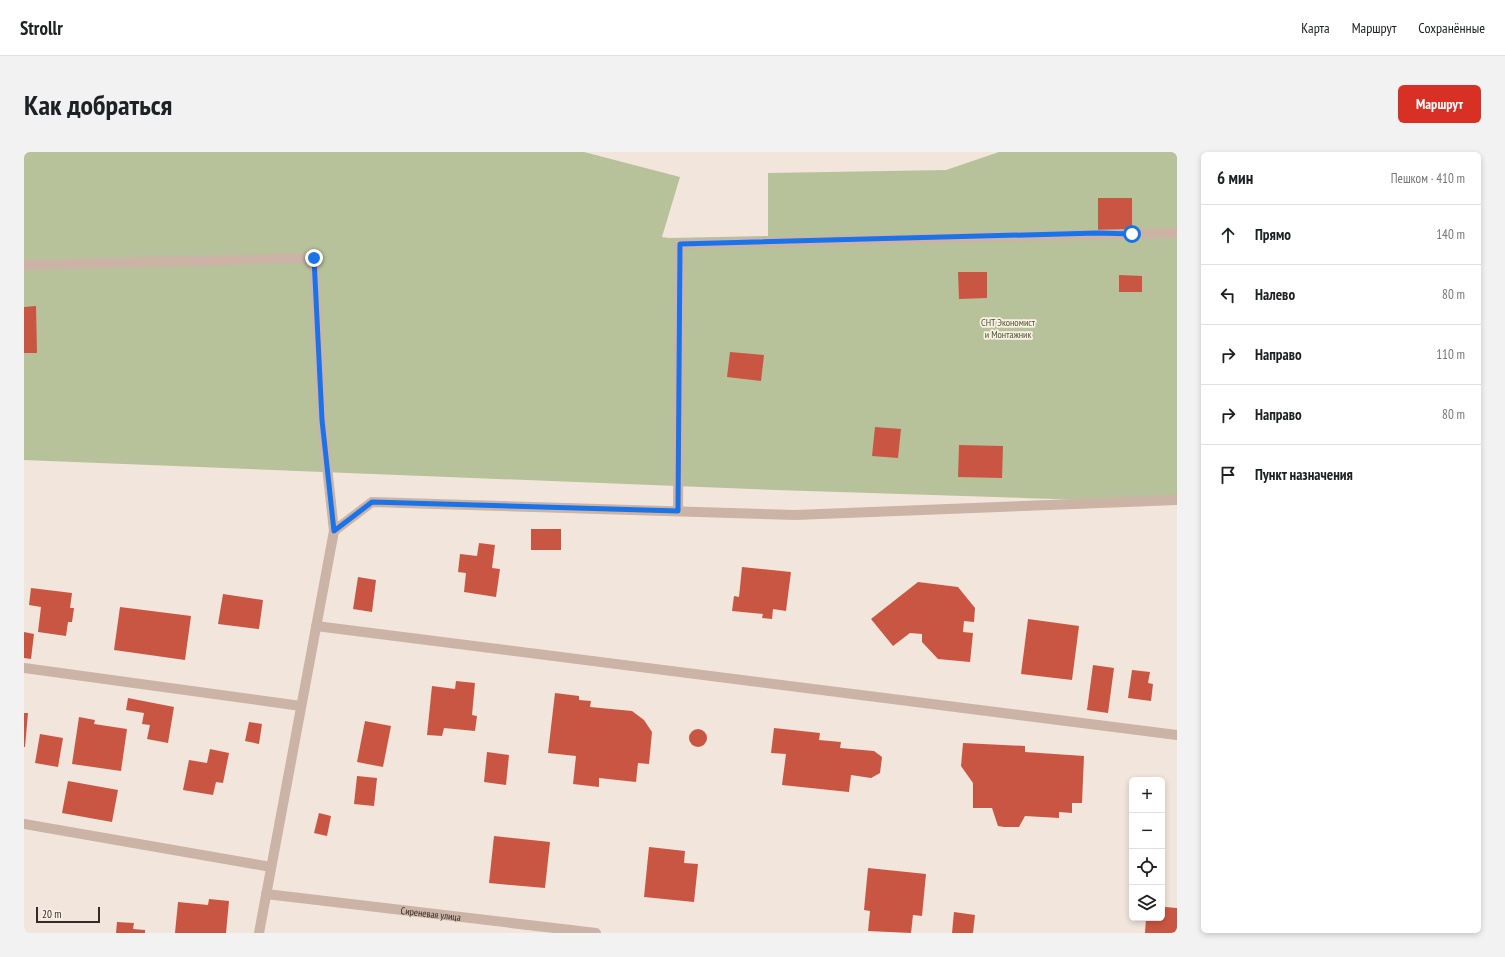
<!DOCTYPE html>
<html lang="ru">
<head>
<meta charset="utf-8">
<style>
  :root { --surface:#fff; --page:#f2f2f2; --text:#202124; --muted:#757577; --line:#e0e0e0; --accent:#d93025 }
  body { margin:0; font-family:"PT Sans Narrow",sans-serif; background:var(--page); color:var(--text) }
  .controls { position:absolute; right:12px; bottom:12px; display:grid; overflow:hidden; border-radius:6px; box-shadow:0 2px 6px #0003 }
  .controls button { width:36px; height:36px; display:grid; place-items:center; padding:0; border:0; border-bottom:1px solid var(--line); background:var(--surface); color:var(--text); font:20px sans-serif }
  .scale { position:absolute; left:12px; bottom:10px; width:64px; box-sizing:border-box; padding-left:4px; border:2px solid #372b27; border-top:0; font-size:11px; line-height:14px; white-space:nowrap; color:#372b27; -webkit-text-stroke:3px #faf0e7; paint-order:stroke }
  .stop { position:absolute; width:12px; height:12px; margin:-9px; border:3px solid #1a73e8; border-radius:50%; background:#fff }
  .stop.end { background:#1a73e8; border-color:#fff; box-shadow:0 1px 4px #0008 }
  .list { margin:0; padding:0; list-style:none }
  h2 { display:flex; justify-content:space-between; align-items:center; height:52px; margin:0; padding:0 16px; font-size:17px }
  h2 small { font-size:13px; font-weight:400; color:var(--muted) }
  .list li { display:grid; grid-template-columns:26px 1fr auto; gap:12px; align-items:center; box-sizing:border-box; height:60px; padding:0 16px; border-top:1px solid var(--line) }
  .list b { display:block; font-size:15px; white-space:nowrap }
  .list em { font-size:13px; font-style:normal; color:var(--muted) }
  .icon { flex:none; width:22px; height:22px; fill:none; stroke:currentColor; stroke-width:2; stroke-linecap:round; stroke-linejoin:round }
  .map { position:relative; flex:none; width:1153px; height:781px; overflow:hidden; border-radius:6px }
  header { display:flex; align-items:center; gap:24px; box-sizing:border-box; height:56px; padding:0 20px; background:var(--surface); border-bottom:1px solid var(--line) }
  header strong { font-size:19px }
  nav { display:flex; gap:22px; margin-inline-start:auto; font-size:14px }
  .intro { display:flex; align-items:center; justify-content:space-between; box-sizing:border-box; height:96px; padding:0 24px }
  h1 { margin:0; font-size:28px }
  .button { padding:10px 18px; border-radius:6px; background:var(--accent); color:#fff; font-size:14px; font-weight:700 }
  main { display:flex; gap:24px; padding:0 24px }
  aside { flex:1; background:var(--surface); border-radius:6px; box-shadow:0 2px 6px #0003 }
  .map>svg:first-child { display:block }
  .green { fill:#b8c29a }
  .building { fill:#c95642 }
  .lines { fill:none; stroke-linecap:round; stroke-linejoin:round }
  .minor { stroke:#cbb3a6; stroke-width:10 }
  .route { stroke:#1a73e8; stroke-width:5 }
  .labels { text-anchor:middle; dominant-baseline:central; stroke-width:3.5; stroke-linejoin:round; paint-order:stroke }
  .park-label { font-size:10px; fill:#4a562b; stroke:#faf0e7 }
  .street-label { font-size:10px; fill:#372b27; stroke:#faf0e7 }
</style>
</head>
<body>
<header>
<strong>Strollr</strong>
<nav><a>Карта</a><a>Маршрут</a><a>Сохранённые</a></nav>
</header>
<div class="intro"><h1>Как добраться</h1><a class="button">Маршрут</a></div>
<main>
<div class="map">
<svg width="1153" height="781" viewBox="0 0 1153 781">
  <rect width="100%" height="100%" fill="#f2e5db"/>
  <path class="green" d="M0,0H560L656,25L638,85L645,86L744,84V21L922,18L975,0H1153V351L752,338L0,308Z"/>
  <g class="building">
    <path d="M1074,46H1108V82L1074,81Z"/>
    <path d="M934,120H963V146L935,147Z"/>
    <path d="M1095,123L1118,124V140H1095Z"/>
    <path d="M12,154L13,201H0V155Z"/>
    <path d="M706,200L740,203L737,229L703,225Z"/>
    <path d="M851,275L877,277L874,306L848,304Z"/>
    <path d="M935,293L979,294L978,326L934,325Z"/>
    <rect x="507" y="377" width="30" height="21"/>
    <path d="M455,391L471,393L468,416L476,417L472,445L440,440L442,421L434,420L436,402L453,404Z"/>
    <path d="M718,415L767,420L762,459L749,457L748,467L738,466L739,462L708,459L710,444L715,445Z"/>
    <path d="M334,425L352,428L348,460L329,457Z"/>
    <path d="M894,430L934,435L951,456L950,470L940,469L939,480L949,481L946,510L914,507L898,490V482L886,481L869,494L847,467Z"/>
    <path d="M7,436L48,441L46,456H50L48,470H44L42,484L14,480L17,455L5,453Z"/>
    <path d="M199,442L239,448L235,477L194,472Z"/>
    <path d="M96,455L167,464L161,508L90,498Z"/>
    <path d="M1004,467L1055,474L1048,528L997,522Z"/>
    <path d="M0,480L10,482L7,507L0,506Z"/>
    <path d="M1069,513L1090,516L1084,561L1063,558Z"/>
    <path d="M1108,518L1126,520L1124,531L1129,532L1127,549L1104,546Z"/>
    <path d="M432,529L451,531L448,563L453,564L451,579L420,576L418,584L403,583L408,534L431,537Z"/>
    <path d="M531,541L555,544V548L567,549L566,555L608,559L620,568L628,580L625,612L614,611L612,630L575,626V635L549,632L552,604L524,601Z"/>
    <path d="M104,546L150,555L144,591L123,587L126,573L118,572L120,561L102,558Z"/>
    <path d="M0,561H4L1,595H0Z"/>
    <path d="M55,565L71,568L70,572L103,577L97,619L48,612Z"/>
    <path d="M341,569L367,574L359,615L333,610Z"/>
    <path d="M225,570L238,572L235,592L221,589Z"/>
    <path d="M750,576L796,581L795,588L817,590L816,596L850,599L858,605L856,621L847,626L827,623L825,640L758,633L762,602L747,601Z"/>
    <circle cx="674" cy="586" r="9"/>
    <path d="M16,582L39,586L34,615L11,611Z"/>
    <path d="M939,591L1001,594V600L1060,604L1058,651H1048V661L1035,660V666L1001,664L995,675H980L974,674L968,656H949V631L937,614Z"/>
    <path d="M186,597L205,601L199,631L192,630L189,643L159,638L165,608L183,611Z"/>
    <path d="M463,600L485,603L482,633L460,630Z"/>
    <path d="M333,624L353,626L350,654L330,652Z"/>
    <path d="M44,629L94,638L88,670L38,661Z"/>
    <path d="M295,661L307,664L303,684L290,681Z"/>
    <path d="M470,684L526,690L521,736L465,731Z"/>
    <path d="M625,695L661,699L660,711L674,712L670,750L620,745Z"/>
    <path d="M844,716L902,722L898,764L889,763L887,781L844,779L846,759L840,758Z"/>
    <path d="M185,747L205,749L202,781H151L154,750L184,753Z"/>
    <path d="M1141,755L1153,756V781H1121L1122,766H1138V762H1140Z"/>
    <path d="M930,760L951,763L949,781H928Z"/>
    <path d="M93,770L110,771L109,777L121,778V781H92Z"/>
  </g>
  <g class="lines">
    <g class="minor">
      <path d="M0,113L290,106L298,268L310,379L235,781"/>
      <path d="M654,359L656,92L1153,81"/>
      <path d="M310,379L348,350L771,363L1153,348"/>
      <path d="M292,474L1153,583"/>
      <path d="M0,516L277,554"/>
      <path d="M0,672L247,715"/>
      <path id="s1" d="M242,742L572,781"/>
    </g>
  </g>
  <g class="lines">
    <path class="route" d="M290,106L298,268L310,379L348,350L654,359L656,92L1074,81L1108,82"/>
  </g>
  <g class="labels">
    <g class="park-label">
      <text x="984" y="170">СНТ Экономист<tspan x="984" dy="12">и Монтажник</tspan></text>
    </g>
    <g class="street-label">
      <text stroke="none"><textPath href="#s1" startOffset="166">Сиреневая улица</textPath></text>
    </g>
  </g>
</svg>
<div class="controls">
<button>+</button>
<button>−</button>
<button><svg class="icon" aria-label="locate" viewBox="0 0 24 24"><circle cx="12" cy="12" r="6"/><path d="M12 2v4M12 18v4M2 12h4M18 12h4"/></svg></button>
<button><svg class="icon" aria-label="layers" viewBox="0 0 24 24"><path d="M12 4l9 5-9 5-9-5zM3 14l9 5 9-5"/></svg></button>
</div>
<div class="scale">20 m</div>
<div class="stop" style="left:1108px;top:82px"></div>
<div class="stop end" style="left:290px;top:106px"></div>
</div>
<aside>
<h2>6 мин<small>Пешком · 410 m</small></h2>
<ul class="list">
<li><svg class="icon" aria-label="ahead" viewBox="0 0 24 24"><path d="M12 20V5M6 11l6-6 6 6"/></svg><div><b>Прямо</b></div><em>140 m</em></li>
<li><svg class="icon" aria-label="left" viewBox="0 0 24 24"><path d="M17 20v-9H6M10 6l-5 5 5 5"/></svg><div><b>Налево</b></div><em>80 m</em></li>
<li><svg class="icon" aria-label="right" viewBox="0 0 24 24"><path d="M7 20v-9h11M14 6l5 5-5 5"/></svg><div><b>Направо</b></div><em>110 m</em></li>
<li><svg class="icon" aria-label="right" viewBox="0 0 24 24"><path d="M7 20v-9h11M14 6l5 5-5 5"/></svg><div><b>Направо</b></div><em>80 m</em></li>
<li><svg class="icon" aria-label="arrive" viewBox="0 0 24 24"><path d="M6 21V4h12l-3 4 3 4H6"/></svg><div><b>Пункт назначения</b></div></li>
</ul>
</aside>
</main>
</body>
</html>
